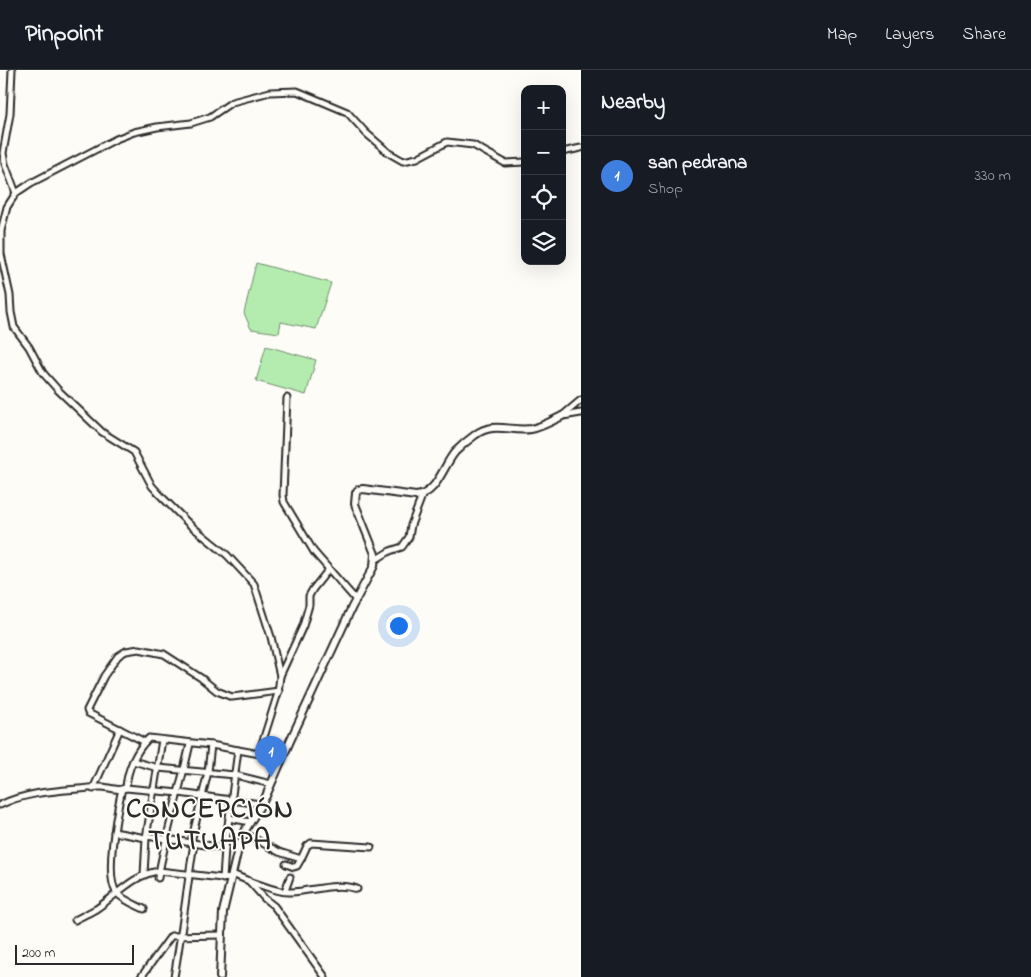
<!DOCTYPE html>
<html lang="en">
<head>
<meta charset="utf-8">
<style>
  :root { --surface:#171b24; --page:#242831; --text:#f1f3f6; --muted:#9ea1a6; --line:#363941; --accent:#db2777 }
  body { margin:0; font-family:"Indie Flower",sans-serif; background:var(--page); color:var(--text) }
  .controls { position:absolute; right:15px; top:15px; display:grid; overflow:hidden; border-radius:10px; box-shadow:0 5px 20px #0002 }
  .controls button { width:45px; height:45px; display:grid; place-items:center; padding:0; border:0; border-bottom:1px solid var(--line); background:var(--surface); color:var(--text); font:25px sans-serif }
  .scale { position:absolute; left:15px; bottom:12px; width:119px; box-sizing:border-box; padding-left:5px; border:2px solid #2b2b2b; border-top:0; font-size:14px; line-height:18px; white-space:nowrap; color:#2b2b2b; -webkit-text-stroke:4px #fdfcf7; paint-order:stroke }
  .you { position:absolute; left:398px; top:555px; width:18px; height:18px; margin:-12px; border:4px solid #fff; border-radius:50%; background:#1a73e8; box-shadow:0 0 0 8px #1a73e833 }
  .badge { display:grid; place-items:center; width:32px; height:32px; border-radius:50%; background:var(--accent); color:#fff; font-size:16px; font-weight:700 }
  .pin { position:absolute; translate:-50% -41px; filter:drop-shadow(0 1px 2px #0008) }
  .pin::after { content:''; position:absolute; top:26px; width:18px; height:15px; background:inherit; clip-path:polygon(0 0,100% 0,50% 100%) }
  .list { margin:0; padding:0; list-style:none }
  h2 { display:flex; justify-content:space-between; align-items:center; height:65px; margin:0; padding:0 20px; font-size:21px }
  h2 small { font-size:16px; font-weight:400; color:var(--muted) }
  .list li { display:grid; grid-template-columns:32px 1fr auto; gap:15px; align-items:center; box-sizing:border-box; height:80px; padding:0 20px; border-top:1px solid var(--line) }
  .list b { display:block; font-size:19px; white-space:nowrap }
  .list p { margin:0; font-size:16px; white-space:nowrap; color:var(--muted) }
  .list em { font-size:16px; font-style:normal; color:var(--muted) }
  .icon { flex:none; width:28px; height:28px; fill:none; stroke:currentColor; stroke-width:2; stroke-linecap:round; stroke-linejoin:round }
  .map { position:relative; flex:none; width:581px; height:907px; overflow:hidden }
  header { display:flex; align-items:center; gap:30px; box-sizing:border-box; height:70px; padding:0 25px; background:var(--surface); border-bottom:1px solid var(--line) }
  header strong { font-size:24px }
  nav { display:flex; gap:28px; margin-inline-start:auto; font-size:18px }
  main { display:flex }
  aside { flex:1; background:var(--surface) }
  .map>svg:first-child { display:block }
  .green { fill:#b4ecaf; stroke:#708c6d }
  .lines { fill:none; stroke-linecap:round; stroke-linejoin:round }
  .minor-casing { stroke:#2b2b2b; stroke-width:9 }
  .tertiary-casing { stroke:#2b2b2b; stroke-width:10 }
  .minor { stroke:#fdfcf7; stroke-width:5 }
  .tertiary { stroke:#fdfcf7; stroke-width:6 }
  .labels { text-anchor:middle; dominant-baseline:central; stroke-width:4; stroke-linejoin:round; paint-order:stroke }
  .district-label { font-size:28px; font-weight:bold; letter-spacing:1px; fill:#2b2b2b; stroke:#fdfcf7 }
</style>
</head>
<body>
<header>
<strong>Pinpoint</strong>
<nav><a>Map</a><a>Layers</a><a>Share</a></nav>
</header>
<main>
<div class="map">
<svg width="581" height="907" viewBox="0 0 581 907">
  <rect width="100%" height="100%" fill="#fdfcf7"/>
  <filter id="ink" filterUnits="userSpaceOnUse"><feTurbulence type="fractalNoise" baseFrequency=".02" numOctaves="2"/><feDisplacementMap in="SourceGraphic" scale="10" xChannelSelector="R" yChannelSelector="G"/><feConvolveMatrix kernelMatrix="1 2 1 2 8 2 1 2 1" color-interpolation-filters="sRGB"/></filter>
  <g filter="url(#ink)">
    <g class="green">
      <path d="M256,193L331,213L316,259L281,252L279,263L251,259L244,243Z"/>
      <path d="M266,276L316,290L306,325L256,311Z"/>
    </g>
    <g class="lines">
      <defs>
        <g id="minor">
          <path d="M12,0L10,44L3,83L5,94L16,123"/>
          <path d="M562,82L581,78"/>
          <path d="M287,328L283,425L284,432L314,482L356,530"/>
          <path d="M562,346L581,330"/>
          <path d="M563,346L581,343"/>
          <path d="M375,490L390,481L402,477L409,467L411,455L422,426"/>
          <path d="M280,606L303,556L309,535V526L313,519L329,499"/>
          <path d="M145,672L88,643L87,640L104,606L118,586L126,581L139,579L164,584L201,608L217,621L232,627L279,621"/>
          <path d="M259,683L278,623L280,606L271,567L254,514L227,485L189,454L162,427L152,416L134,382L102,362L58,320L43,303L29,277L14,257L11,242L10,225L1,184V161L7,137L16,123L31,113L116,69L134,62L157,57L191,53L210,47L232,32L270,22L297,21L347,42L366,63L389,83L403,91L417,88L447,72L473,75L505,93L525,92"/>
          <path d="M133,691L158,698L235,705L271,714"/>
          <path d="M126,718L179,723L261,734"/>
          <path d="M93,719L120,659"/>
          <path d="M0,735C30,720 66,721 99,717C107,716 114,721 122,719"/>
          <path d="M229,748L250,752"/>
          <path d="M114,762L146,768L147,766L225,778"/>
          <path d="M244,763L279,782L301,789L307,776L311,773L371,777"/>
          <path d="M191,772L208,702L211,675"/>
          <path d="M286,794L294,797L297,796L301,789"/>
          <path d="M232,804L249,811L265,829L274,836L325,907"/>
          <path d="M144,805L146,768L162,670"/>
          <path d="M158,808C166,763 180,719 190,674"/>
          <path d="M223,809L225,778L238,680"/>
          <path d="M249,811C262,815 278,823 291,822C313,821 336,812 357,819"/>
          <path d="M285,821L290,807"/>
          <path d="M144,839C136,835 123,830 117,823C104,808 117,742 121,723L122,719L126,718C127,700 136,680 149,668L211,675L282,688"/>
          <path d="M75,850C82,846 89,843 96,839C116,826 134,804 159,801L231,809"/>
          <path d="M141,907L171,866L222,865"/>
          <path d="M174,907C182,862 187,817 194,773"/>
        </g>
        <path id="tertiary" d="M220,907L223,842L238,779L246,759L266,726L290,671L352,537L374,496L375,484L355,434L356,423L358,420L363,419L416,426C437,424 443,396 455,382C461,376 468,370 475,365C493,351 511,362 531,359C542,357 552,351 562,346"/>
      </defs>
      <use href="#minor" class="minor-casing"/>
      <use href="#tertiary" class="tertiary-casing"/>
      <use href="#minor" class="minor"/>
      <use href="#tertiary" class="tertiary"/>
    </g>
  </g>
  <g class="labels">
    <g class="district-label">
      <text x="210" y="740">CONCEPCIÓN<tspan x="210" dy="32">TUTUAPA</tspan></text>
    </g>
  </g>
</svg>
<div class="controls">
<button>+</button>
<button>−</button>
<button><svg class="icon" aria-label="locate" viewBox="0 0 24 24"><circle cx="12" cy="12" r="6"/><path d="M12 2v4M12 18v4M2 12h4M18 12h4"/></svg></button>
<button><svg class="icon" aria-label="layers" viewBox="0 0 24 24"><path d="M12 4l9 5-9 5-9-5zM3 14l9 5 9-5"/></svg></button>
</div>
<div class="scale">200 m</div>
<div class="you"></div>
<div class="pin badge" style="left:271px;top:707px;background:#3f7fe0">1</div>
</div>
<aside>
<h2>Nearby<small></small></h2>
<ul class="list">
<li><span class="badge" style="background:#3f7fe0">1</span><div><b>san pedrana</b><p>Shop</p></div><em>330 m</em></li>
</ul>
</aside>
</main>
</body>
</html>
